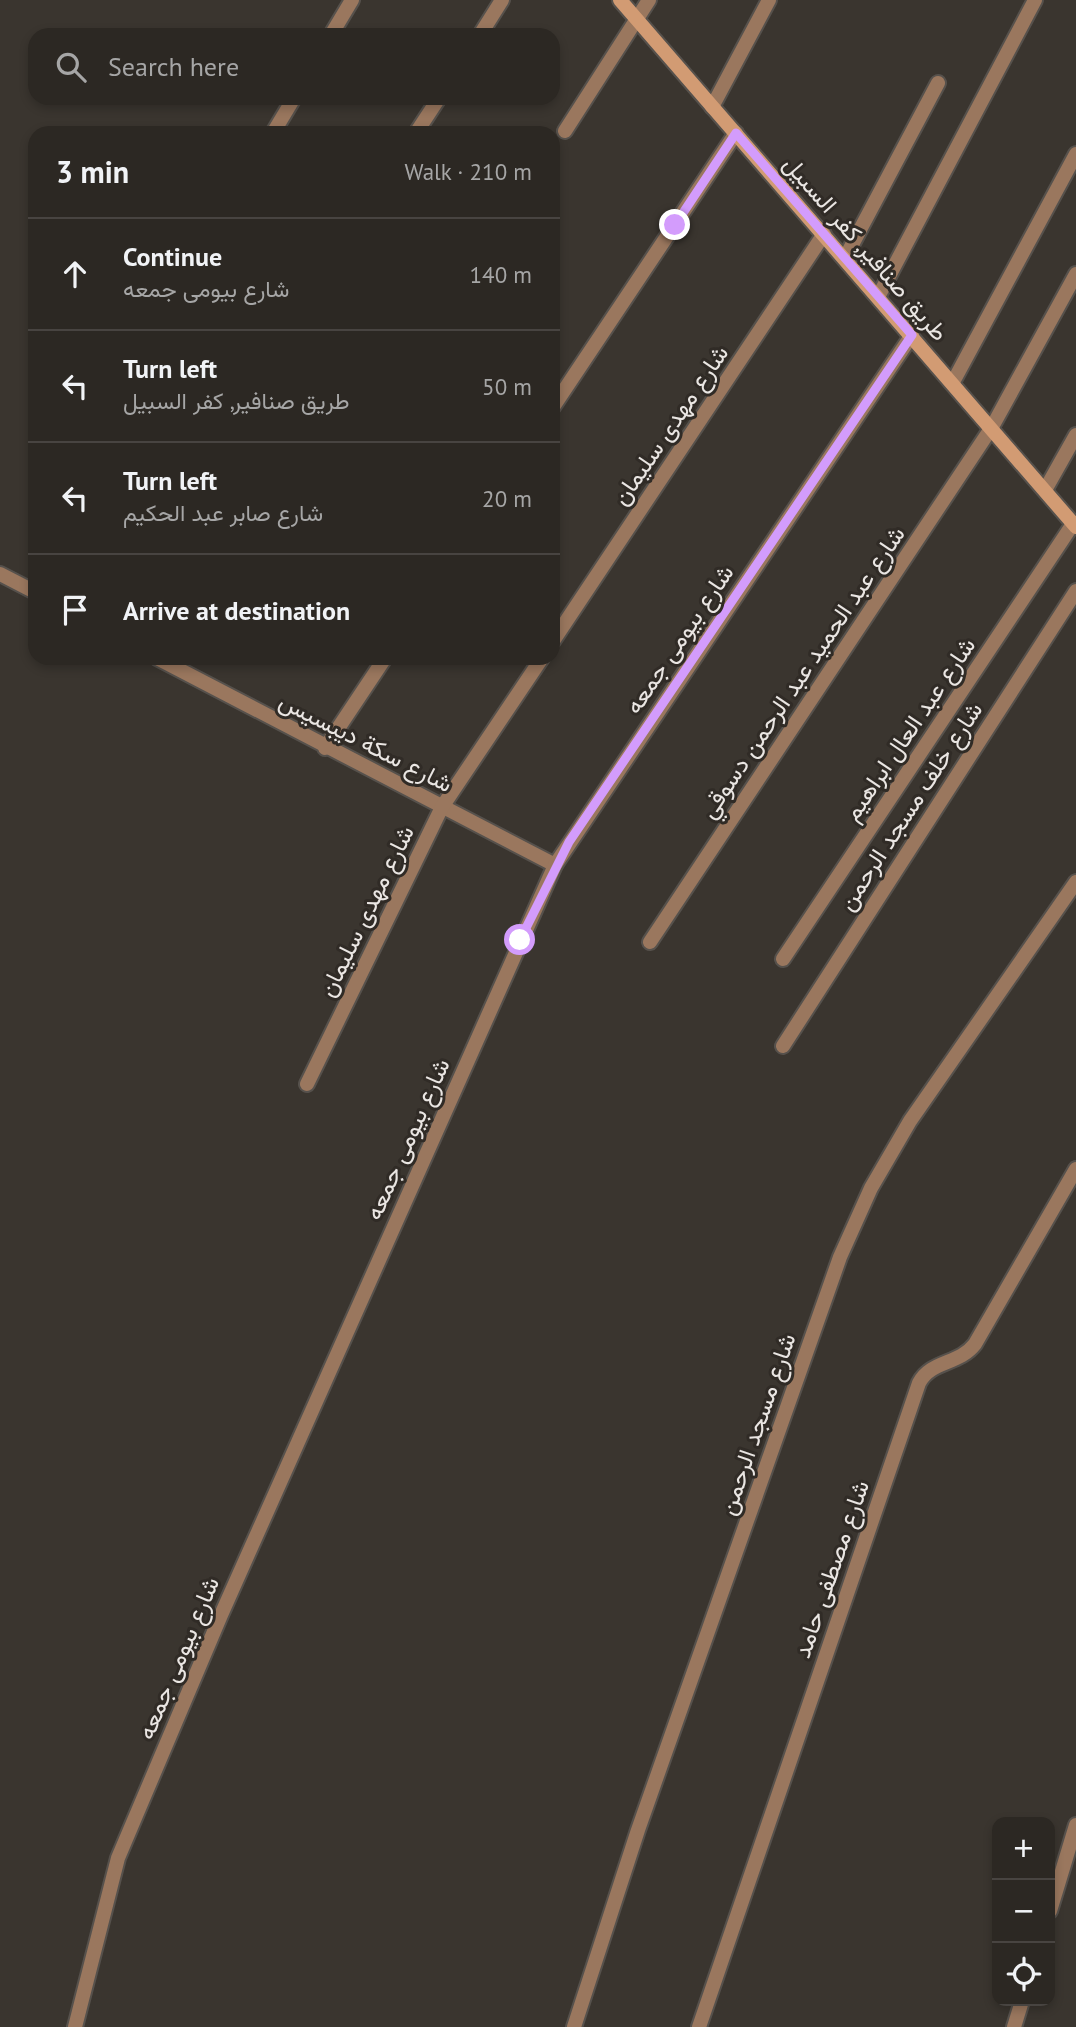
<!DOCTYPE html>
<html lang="en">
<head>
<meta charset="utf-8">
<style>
  :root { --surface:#2c2823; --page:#34302b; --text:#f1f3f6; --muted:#a6a6a6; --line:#484441 }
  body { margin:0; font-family:"PT Sans",Vazirmatn,sans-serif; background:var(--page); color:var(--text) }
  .controls { position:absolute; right:21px; bottom:21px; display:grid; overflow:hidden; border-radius:14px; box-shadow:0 4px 10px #0003 }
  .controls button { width:63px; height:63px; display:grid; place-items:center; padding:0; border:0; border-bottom:2px solid var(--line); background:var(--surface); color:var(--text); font:35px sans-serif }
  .stop { position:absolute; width:21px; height:21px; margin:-16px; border:5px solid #d39cfc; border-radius:50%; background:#fff }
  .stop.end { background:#d39cfc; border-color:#fff; box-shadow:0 2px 7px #0008 }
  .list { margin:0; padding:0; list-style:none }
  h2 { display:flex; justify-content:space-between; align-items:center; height:91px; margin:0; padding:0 28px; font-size:30px }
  h2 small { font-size:23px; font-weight:400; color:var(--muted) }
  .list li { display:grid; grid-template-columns:46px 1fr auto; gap:21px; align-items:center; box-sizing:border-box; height:112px; padding:0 28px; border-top:2px solid var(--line) }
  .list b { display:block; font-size:26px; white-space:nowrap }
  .list p { margin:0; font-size:23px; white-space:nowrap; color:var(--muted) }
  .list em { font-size:23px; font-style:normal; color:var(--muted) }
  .icon { flex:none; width:38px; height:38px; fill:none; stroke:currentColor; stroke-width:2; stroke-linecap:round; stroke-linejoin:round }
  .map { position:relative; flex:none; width:1076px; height:2027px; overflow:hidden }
  .search { position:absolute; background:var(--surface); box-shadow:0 4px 10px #0003; left:28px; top:28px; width:532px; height:77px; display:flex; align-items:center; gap:18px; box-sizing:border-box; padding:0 24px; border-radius:21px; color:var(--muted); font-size:26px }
  .panel { position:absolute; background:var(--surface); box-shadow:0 4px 10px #0003; left:28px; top:126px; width:532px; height:539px; border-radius:21px }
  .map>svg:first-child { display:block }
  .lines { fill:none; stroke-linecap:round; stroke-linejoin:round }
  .street-casing { stroke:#56514c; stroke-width:18 }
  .secondary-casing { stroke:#56514c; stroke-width:18 }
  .street { stroke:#9a775e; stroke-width:14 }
  .secondary { stroke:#d29b73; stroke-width:14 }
  .route { stroke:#d39cfc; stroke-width:9 }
  .labels { text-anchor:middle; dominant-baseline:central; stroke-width:6; stroke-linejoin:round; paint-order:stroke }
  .street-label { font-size:24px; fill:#eae6e3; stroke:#302b26 }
</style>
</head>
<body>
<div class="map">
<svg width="1076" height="2027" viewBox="0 0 1076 2027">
  <rect width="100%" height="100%" fill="#3a352f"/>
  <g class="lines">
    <defs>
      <g id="street">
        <path d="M331,35L352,0"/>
        <path d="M480,35L502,0"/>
        <path d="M712,107L769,0"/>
        <path d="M565,131L649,0"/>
        <path d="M273,133L294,98"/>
        <path d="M416,133L439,98"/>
        <path d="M845,258L938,83"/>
        <path d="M878,297L1035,0"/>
        <path d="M953,382L1076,154"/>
        <path d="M553,407L736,133"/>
        <path d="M1045,490L1076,435"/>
        <path d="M0,574L35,592"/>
        <path d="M553,641L824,234"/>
        <path d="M157,658L555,865"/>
        <path d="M325,748L385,658"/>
        <path d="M650,942L992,427L1076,274"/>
        <path d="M783,959L1073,524"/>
        <path d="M783,1046L1076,591"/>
        <path d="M307,1084L442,807L542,658"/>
        <path d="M1050,1911L1076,1825"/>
        <path d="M75,2027L118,1858L221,1615L555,865L912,335"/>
        <path d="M574,2027L638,1830L840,1257L871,1188L910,1121L1076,882"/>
        <path d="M699,2027L919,1383C931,1360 959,1365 975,1344L1076,1169"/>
        <path d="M1014,2027L1022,2001"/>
      </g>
      <path id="secondary" d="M620,0L1076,527"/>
    </defs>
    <use href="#street" class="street-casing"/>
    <use href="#secondary" class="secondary-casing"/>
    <use href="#street" class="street"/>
    <use href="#secondary" class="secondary"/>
  </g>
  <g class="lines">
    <path class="route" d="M520,940L569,842L912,335L736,133L675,225"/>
  </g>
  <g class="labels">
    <g class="street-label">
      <text transform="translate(866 248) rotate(49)">طريق صنافير, كفر السبيل</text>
      <text transform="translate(670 425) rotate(-56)">شارع مهدى سليمان</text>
      <text transform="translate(679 639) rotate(-56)">شارع بيومى جمعه</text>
      <text transform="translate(802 672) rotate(-56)">شارع عبد الحميد عبد الرحمن دسوقي</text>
      <text transform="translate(909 729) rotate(-56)">شارع عبد العال ابراهيم</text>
      <text transform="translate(366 742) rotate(27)">شارع سكة ديبسيس</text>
      <text transform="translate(910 806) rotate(-57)">شارع خلف مسجد الرحمن</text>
      <text transform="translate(366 911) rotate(-64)">شارع مهدى سليمان</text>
      <text transform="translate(407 1139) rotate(-66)">شارع بيومى جمعه</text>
      <text transform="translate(757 1424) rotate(-71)">شارع مسجد الرحمن</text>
      <text transform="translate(831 1569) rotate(-71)">شارع مصطفى حامد</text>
      <text transform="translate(178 1658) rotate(-67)">شارع بيومى جمعه</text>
    </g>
  </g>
</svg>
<div class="controls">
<button>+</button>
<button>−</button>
<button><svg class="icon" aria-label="locate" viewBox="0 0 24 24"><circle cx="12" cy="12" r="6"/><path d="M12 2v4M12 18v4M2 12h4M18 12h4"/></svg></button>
</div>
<div class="stop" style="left:520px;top:940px"></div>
<div class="stop end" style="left:675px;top:225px"></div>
<div class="search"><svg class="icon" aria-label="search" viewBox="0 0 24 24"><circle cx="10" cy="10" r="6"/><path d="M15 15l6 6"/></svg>Search here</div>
<section class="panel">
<h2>3 min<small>Walk · 210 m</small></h2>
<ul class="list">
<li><svg class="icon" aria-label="ahead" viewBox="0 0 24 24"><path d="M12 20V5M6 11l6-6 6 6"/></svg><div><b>Continue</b><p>شارع بيومى جمعه</p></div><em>140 m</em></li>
<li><svg class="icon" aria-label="left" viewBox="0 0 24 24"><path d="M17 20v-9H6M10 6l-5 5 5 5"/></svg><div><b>Turn left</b><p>طريق صنافير, كفر السبيل</p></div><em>50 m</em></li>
<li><svg class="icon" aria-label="left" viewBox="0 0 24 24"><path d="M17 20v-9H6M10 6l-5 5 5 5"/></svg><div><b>Turn left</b><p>شارع صابر عبد الحكيم</p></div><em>20 m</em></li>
<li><svg class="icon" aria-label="arrive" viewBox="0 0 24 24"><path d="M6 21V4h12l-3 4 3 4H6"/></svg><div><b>Arrive at destination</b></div></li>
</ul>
</section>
</div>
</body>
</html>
